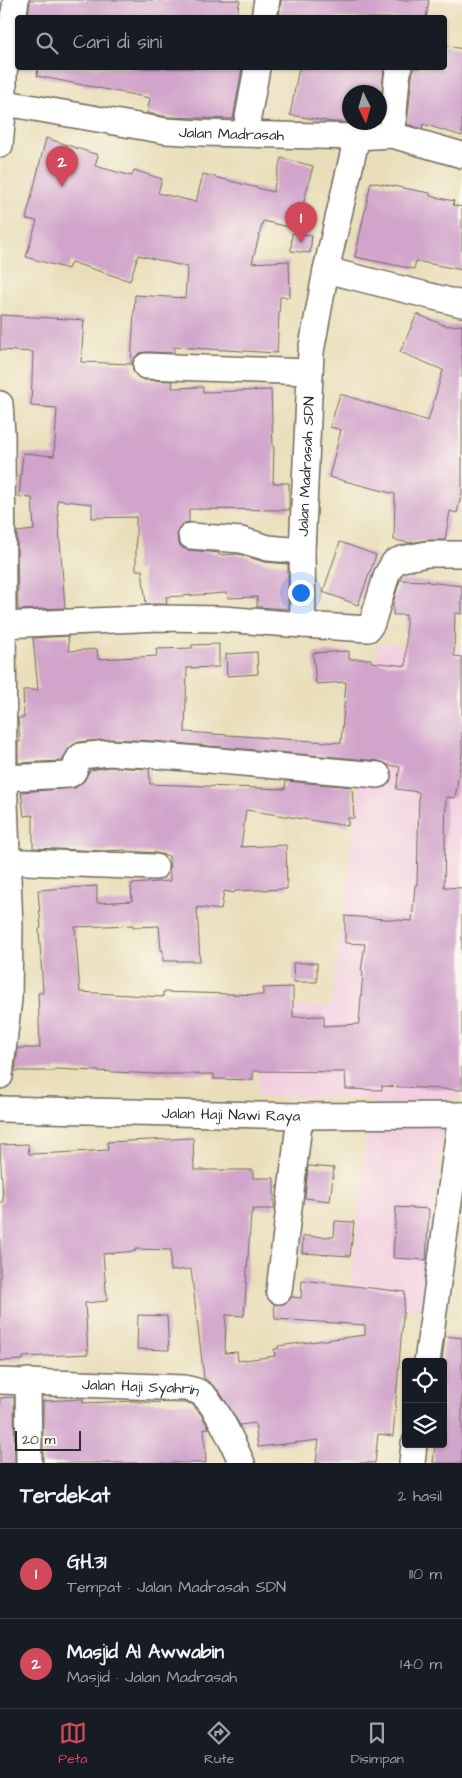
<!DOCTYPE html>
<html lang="id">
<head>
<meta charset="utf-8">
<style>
  :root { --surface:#171b24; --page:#242831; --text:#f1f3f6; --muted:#9ea1a6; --line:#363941; --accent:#d1495b }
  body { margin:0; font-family:"Architects Daughter",sans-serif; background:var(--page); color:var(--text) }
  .controls { position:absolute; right:15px; bottom:15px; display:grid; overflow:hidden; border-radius:5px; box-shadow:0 1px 4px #0004 }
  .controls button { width:45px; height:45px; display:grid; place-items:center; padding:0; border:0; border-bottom:1px solid var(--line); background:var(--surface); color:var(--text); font:25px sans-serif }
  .compass { position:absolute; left:342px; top:85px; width:45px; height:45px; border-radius:50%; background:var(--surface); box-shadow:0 1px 4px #0004; rotate:175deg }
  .scale { position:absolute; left:15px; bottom:12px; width:66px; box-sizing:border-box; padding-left:5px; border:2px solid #2b2b2b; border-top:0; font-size:14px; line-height:18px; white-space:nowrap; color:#2b2b2b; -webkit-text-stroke:4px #fbf7ec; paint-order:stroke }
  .you { position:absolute; left:300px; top:592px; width:18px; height:18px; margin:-12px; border:4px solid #fff; border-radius:50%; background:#1a73e8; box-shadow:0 0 0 8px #1a73e833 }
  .badge { display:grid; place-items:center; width:32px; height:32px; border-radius:50%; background:var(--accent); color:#fff; font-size:16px; font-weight:700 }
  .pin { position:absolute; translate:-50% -41px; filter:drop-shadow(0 1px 2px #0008) }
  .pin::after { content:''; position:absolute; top:26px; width:18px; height:15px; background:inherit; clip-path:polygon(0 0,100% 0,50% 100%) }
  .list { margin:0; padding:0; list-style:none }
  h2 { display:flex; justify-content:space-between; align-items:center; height:65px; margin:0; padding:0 20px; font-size:21px }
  h2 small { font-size:16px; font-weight:400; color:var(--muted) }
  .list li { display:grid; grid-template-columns:32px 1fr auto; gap:15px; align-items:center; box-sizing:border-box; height:90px; padding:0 20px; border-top:1px solid var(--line) }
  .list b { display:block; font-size:19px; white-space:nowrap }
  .list p { margin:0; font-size:16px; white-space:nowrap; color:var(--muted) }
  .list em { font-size:16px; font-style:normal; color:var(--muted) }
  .icon { flex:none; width:28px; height:28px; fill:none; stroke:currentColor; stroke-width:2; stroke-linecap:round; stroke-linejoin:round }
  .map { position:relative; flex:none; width:462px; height:1463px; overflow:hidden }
  .search { position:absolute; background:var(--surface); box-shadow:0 1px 4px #0004; left:15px; right:15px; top:15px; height:55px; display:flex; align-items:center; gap:12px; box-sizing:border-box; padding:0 18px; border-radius:5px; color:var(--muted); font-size:19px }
  .sheet { height:245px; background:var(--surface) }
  nav { display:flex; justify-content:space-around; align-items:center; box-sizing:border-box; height:70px; border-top:1px solid var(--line); background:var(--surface); font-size:14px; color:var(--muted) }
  nav a { display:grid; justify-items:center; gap:2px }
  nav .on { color:var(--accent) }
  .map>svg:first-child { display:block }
  .built { fill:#f2cfe0 }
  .building { fill:#d1a4cb }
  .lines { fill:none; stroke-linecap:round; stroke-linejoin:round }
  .minor-casing { stroke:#6e6a5d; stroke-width:28 }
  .minor { stroke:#fff; stroke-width:25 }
  .labels { text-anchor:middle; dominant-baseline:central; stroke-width:4; stroke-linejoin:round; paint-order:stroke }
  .street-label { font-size:15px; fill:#2b2b2b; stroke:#fbf7ec }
</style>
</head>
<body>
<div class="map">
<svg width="462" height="1463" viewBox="0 0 462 1463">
  <rect width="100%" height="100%" fill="#fbf7ec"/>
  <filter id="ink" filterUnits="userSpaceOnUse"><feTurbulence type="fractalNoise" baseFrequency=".02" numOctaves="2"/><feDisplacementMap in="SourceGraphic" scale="10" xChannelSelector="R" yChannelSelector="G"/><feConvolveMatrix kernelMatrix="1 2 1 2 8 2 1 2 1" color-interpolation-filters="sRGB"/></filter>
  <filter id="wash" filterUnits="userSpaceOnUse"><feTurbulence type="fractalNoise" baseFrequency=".0096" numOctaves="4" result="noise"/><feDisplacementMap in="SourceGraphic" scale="20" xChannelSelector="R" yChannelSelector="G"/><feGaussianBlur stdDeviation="1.12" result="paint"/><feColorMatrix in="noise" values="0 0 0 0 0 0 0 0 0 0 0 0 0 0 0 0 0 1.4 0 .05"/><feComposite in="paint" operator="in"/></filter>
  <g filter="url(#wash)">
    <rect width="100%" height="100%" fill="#e9deb9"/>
    <path class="built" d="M378,643L462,647V1098L446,1099L425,1312L349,1304L370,1099L258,1096L260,1007L331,1006Z"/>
    <g id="blocks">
      <g class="building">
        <path d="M30,0H240L236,18H28Z"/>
        <path d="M281,0H429L426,18H279Z"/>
        <path d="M444,45L462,49V136L423,124L422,129L407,124L413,68H444Z"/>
        <path d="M38,68H242L233,119L168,117L147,113L150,98L37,76Z"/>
        <path d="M299,68H384L380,113V92H350V122H333L290,115Z"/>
        <path d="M46,138L98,155L95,166L132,176L134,170L162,179L158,193L196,202L203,174L273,192L281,158L313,166L297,229L263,221L252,263L289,261L290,297H280L277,353L174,347V353L147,352L140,353L134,358L132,365L134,373L139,378L145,380L173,381L172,388L203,387V392L271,390L273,447H274L273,483H289V510L189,509V522L184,523L179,527L177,535L178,542L182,548L189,550L219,553V555L239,554L264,562L288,564V609L257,607V597L228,598L227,593L166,597L167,604H146L142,570H136V517L92,518V504L57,500L65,608L18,610L17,532L34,530L32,498L19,497L23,453L54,456L57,408L31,406L33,352L0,350V315L84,320L81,362L131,364L135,295L185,298L187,267L138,255L130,281L71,262L68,269L26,257L37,221L26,219Z"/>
        <path d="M371,182L430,193V196L454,201L453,205L462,207V270L416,261L414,269L355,257Z"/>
        <path d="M292,233L312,235L310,253L291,251Z"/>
        <path d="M417,314L446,326L462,325V492L457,513L450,511L445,540H427L410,543L394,540L395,494L329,477L341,430L330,427L340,394L428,421L443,370L400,352Z"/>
        <path d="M340,542L376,555L358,605L323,592Z"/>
        <path d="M400,580L428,581V582L462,586V614L455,613L454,656L462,657V753L455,798L446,797L444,887L462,888V1090L382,1086V1090L346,1089L345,1072L253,1071V1080L214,1079V1074H155L55,1069V1071H15L18,1048H40L38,993H43L39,929L41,928L38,890L97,886V903L132,901L131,884L170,881L169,856L156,853L125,851V850L104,851L33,848V815L24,816L21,792L75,788L84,781L90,770L109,767L149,769L150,784L285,789L286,781L352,787L354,818H348V826L246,810L241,847L286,845L287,889L235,891L234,893L224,891L221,910L197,907L200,961H163V950H161L159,926L133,927V925L75,927L80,992L163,997V992L263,995V988L293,987V1017L324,1016V1026L359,1024L363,971H361L365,944L345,943V916L412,921L415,885H417L419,792L396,789L400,767L388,765L379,761L153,741L110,739L79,742L69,748L62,761L18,763V742H20L18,718H24L23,690H38L33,638L68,636L69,651L97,649L98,659L157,656L156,649L192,648V645L219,644V667L187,668L185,732L341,743L346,682L316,684L313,653L349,651V659H371V662L406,666V615H393V603Z"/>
        <path d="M257,652L258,674L227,676L226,654Z"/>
        <path d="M293,963H317V982H294Z"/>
        <path d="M193,1138L194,1170H253V1178H274V1209H253V1213H251L244,1316L226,1315L225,1353L237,1352L238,1361L275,1356L274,1349H278V1346L365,1335V1325L275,1319L274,1304H284L292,1297L301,1298L302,1280L405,1292L393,1436L378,1434L375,1463H316L319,1440L258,1447L255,1423L240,1425L219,1391L204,1378L191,1269L170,1271L171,1250L135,1249L136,1251L103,1254L107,1301L85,1303L88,1354L23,1357V1360L0,1361V1202H3L0,1145L28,1144L29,1154L57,1153L108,1150L107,1142Z"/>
        <path d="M308,1166L334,1168L330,1201L305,1198Z"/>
        <path d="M396,1207L429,1209L426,1260L393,1258Z"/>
        <path d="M335,1221L354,1222L350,1256L302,1253L303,1236L334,1237Z"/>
        <path d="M138,1315L167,1316L169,1350L137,1349Z"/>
        <path d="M445,1336L462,1338V1463H433L435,1444H443V1362H442Z"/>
        <path d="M14,1397L15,1463H0V1398Z"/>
        <path d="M83,1399V1403L137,1401L139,1402L185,1403L192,1404L202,1416L209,1428L204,1429L206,1463H43V1401Z"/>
      </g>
    </g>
  </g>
  <g filter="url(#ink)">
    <use href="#blocks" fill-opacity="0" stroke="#6e6a5d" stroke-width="1"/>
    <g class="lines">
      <defs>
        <g id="minor">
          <path d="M264,18L267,0"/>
          <path id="s1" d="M0,102L166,131L201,133L357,137L392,135L462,155"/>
          <path d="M245,134L257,68"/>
          <path d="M392,135L397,78L399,68"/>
          <path d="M0,145L4,103V73L16,0"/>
          <path d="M326,270L462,304"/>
          <path d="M146,366L310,372"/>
          <path d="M0,404L2,434L4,778L10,927L9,999L0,1076"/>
          <path d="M191,536L241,540L268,548L302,551"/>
          <path id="s2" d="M2,625L160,618L223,619L303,625L302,551L311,352L326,270L357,137"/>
          <path d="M303,625L368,629L372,623L387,574L394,562L402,559L427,554H462"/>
          <path d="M4,778L69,775C78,772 74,761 81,756L109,753L152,755L378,775"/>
          <path d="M0,861L155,867"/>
          <path id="s3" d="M0,1109L300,1116L462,1115"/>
          <path d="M279,1291L300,1116"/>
          <path d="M427,1362L461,1115"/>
          <path id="s4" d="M0,1381L184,1388C191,1389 197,1390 202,1394C217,1406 234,1446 242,1463"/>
          <path d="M28,1381L29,1463"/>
          <path d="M412,1463L414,1444"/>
        </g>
      </defs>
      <use href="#minor" class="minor-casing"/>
      <use href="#minor" class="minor"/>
    </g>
  </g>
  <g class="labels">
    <g class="street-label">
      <text stroke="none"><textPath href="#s1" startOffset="234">Jalan Madrasah</textPath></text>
      <text stroke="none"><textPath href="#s2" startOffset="460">Jalan Madrasah SDN</textPath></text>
      <text stroke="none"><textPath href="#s3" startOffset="231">Jalan Haji Nawi Raya</textPath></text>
      <text stroke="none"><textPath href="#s4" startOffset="141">Jalan Haji Syahrin</textPath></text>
    </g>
  </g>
</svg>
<div class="controls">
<button><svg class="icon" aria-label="locate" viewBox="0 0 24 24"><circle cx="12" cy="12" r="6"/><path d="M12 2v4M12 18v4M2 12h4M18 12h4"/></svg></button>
<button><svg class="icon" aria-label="layers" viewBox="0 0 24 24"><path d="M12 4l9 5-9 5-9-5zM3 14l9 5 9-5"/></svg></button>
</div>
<svg class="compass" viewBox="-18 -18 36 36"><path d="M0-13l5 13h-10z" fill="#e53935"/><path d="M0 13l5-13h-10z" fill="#9ea1a6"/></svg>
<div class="scale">20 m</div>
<div class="you"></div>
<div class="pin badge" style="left:301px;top:243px">1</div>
<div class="pin badge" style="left:62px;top:187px">2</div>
<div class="search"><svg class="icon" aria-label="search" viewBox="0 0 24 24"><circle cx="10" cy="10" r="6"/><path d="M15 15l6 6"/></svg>Cari di sini</div>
</div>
<section class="sheet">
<h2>Terdekat<small>2 hasil</small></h2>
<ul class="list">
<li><span class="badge">1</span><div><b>GH.31</b><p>Tempat · Jalan Madrasah SDN</p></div><em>110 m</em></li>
<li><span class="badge">2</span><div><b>Masjid Al Awwabin</b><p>Masjid · Jalan Madrasah</p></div><em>140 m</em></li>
</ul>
</section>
<nav>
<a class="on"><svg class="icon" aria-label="map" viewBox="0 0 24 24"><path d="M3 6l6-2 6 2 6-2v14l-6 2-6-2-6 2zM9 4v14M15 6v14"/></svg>Peta</a>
<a><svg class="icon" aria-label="directions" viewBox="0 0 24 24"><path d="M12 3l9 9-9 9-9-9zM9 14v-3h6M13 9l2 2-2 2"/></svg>Rute</a>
<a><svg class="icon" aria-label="saved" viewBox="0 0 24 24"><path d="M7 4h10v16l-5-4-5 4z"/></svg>Disimpan</a>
</nav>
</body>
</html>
